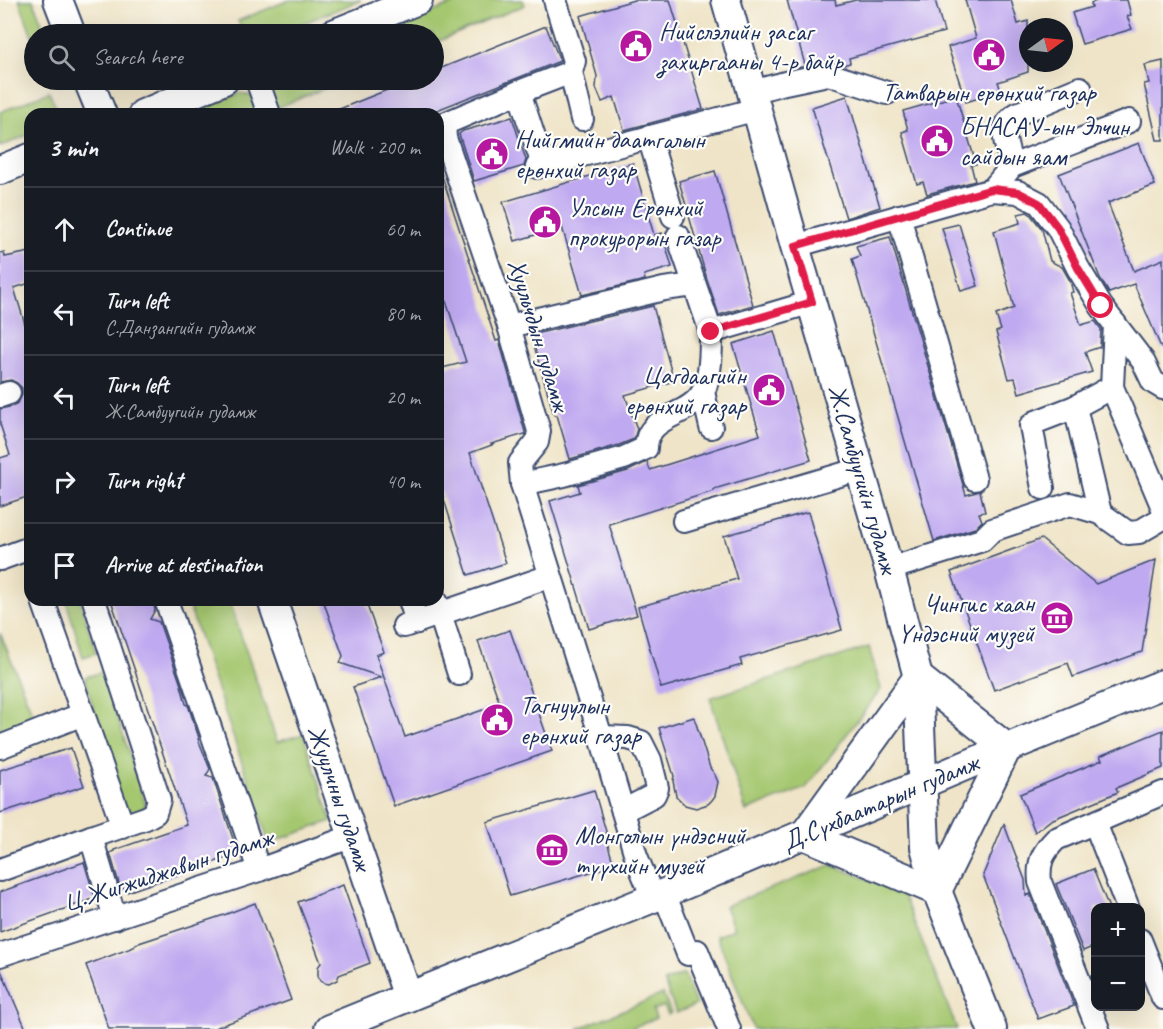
<!DOCTYPE html>
<html lang="en">
<head>
<meta charset="utf-8">
<style>
  :root { --surface:#171b24; --page:#242831; --text:#f1f3f6; --muted:#9ea1a6; --line:#363941 }
  body { margin:0; font-family:Caveat,sans-serif; background:var(--page); color:var(--text) }
  .controls { position:absolute; right:18px; bottom:18px; display:grid; overflow:hidden; border-radius:12px; box-shadow:0 6px 24px #0002 }
  .controls button { width:54px; height:54px; display:grid; place-items:center; padding:0; border:0; border-bottom:2px solid var(--line); background:var(--surface); color:var(--text); font:30px sans-serif }
  .compass { position:absolute; left:1019px; top:18px; width:54px; height:54px; border-radius:50%; background:var(--surface); box-shadow:0 6px 24px #0002; rotate:75deg }
  .stop { position:absolute; width:18px; height:18px; margin:-14px; border:4px solid #e11d48; border-radius:50%; background:#fff }
  .stop.end { background:#e11d48; border-color:#fff; box-shadow:0 2px 6px #0008 }
  .list { margin:0; padding:0; list-style:none }
  h2 { display:flex; justify-content:space-between; align-items:center; height:78px; margin:0; padding:0 24px; font-size:26px }
  h2 small { font-size:20px; font-weight:400; color:var(--muted) }
  .list li { display:grid; grid-template-columns:39px 1fr auto; gap:18px; align-items:center; box-sizing:border-box; height:84px; padding:0 24px; border-top:2px solid var(--line) }
  .list b { display:block; font-size:22px; white-space:nowrap }
  .list p { margin:0; font-size:20px; white-space:nowrap; color:var(--muted) }
  .list em { font-size:20px; font-style:normal; color:var(--muted) }
  .icon { flex:none; width:33px; height:33px; fill:none; stroke:currentColor; stroke-width:2; stroke-linecap:round; stroke-linejoin:round }
  .map { position:relative; flex:none; width:1163px; height:1029px; overflow:hidden }
  .search { position:absolute; background:var(--surface); box-shadow:0 6px 24px #0002; left:24px; top:24px; width:420px; height:66px; display:flex; align-items:center; gap:15px; box-sizing:border-box; padding:0 21px; border-radius:33px; color:var(--muted); font-size:22px }
  .panel { position:absolute; background:var(--surface); box-shadow:0 6px 24px #0002; left:24px; top:108px; width:420px; height:498px; border-radius:18px }
  .map>svg:first-child { display:block }
  .green { fill:#a5c770; stroke:#607b67; stroke-width:1.5 }
  .building { fill:#bfa9f0 }
  .lines { fill:none; stroke-linecap:round; stroke-linejoin:round }
  .minor-casing { stroke:#3b4a6e; stroke-width:26 }
  .major-casing { stroke:#3b4a6e; stroke-width:32 }
  .minor { stroke:#fff; stroke-width:22 }
  .major { stroke:#fff; stroke-width:28 }
  .route { stroke:#e11d48; stroke-width:8 }
  .labels { text-anchor:middle; dominant-baseline:central; stroke-width:4.5; stroke-linejoin:round; paint-order:stroke }
  .poi-label { font-size:26px; fill:#1b2f5e; stroke:#fdfcf7; text-anchor:start }
  .street-label { font-size:26px; fill:#1b2f5e; stroke:#fdfcf7 }
</style>
</head>
<body>
<div class="map">
<svg width="1163" height="1029" viewBox="0 0 1163 1029">
  <rect width="100%" height="100%" fill="#fdfcf7"/>
  <filter id="ink" filterUnits="userSpaceOnUse"><feTurbulence type="fractalNoise" baseFrequency=".0167" numOctaves="2"/><feDisplacementMap in="SourceGraphic" scale="12" xChannelSelector="R" yChannelSelector="G"/><feConvolveMatrix kernelMatrix="1 2 1 2 8 2 1 2 1" color-interpolation-filters="sRGB"/></filter>
  <filter id="wash" filterUnits="userSpaceOnUse"><feTurbulence type="fractalNoise" baseFrequency=".008" numOctaves="4" result="noise"/><feDisplacementMap in="SourceGraphic" scale="24" xChannelSelector="R" yChannelSelector="G"/><feGaussianBlur stdDeviation="1.35" result="paint"/><feColorMatrix in="noise" values="0 0 0 0 0 0 0 0 0 0 0 0 0 0 0 0 0 1.4 0 .05"/><feComposite in="paint" operator="in"/></filter>
  <g filter="url(#wash)">
    <rect width="100%" height="100%" fill="#efe4c7"/>
    <g class="green">
      <path d="M19,0H33L46,34H34V41Z"/>
      <path d="M289,0H361L276,34H244L238,21Z"/>
      <path d="M463,0H523L525,5L434,43V34H378Z"/>
      <path d="M273,80H345L274,109C271,99 266,89 273,80Z"/>
      <path d="M49,92L59,114H30V134L0,147V112Z"/>
      <path d="M240,93L252,96L260,114H187Z"/>
      <path d="M66,600H80L96,653L83,657Z"/>
      <path d="M187,600H229L277,742L303,734L332,821L269,843Z"/>
      <path d="M0,633L34,717L0,731V680L2,679L0,675Z"/>
      <path d="M869,647L881,689L806,788L746,811L710,698Z"/>
      <path d="M103,672L146,806L120,823L95,715L85,677Z"/>
      <path d="M831,865L902,892L957,1029H753L717,936L734,929L725,906Z"/>
      <path d="M684,974L696,1005L676,1013L664,982Z"/>
      <path d="M663,994L671,1013L668,1014L664,1006L653,1010L656,1018L629,1029H577Z"/>
    </g>
    <g id="blocks">
      <g class="building">
        <path d="M634,0H670L703,109L624,130L614,97L602,102L596,88L597,76L580,16Z"/>
        <path d="M787,0H835L836,5L856,0H935L944,32L849,58L850,63L843,65L826,61L805,65Z"/>
        <path d="M965,0H1011L1018,24L1028,21V72L998,82L1001,91L966,102L948,47L976,38Z"/>
        <path d="M1099,0H1127L1131,15L1127,16L1132,29L1082,44L1072,13L1092,7L1091,3Z"/>
        <path d="M546,26L560,61L427,114H327L412,80H434V71Z"/>
        <path d="M1163,61V140H1157L1144,84L1149,83L1145,65Z"/>
        <path d="M847,96L880,207L846,218L812,107Z"/>
        <path d="M956,96L976,164L971,165L975,181L927,194L923,182L917,184L902,132L908,130L903,111Z"/>
        <path d="M512,117L526,160L524,166L474,181L459,134L463,131Z"/>
        <path d="M1139,143L1155,185L1108,203L1134,271L1163,259V352L1134,284L1109,293L1100,278L1059,174Z"/>
        <path d="M633,163L654,235L662,233L672,267L644,275L645,280L582,295L562,227L515,241L503,202Z"/>
        <path d="M715,171L753,305L719,315L707,279L679,181Z"/>
        <path d="M441,173L496,341L499,340L525,432V434L491,444L492,445L470,453L506,563L468,575L438,481V369L466,362L442,289L438,290V174Z"/>
        <path d="M1027,212L1030,214L1042,229L1050,261L1062,267L1070,281L1073,292L1070,293L1081,325L1095,321L1101,329L1100,347L1085,352L1092,372L1019,393L1015,378L1009,379L996,332L1001,330L996,315L1014,308L994,231L1020,223L1018,214Z"/>
        <path d="M959,224L978,286L961,291L942,228Z"/>
        <path d="M890,237L966,495L980,491L985,512L979,513L982,521L975,528L934,541L852,259L860,256L856,246Z"/>
        <path d="M4,252L5,257L30,252V283L14,288L30,341V496L0,506V458L10,455L0,424V409L14,406L19,401L22,395V388L17,383L11,380L0,382V253Z"/>
        <path d="M653,306L674,381L625,395L637,429L634,439L619,445L570,459L557,415H554L531,335Z"/>
        <path d="M774,331L811,460L714,489V491L609,524L637,615L589,629L550,501L580,492L578,485L628,471L647,462L650,470L760,435L733,344Z"/>
        <path d="M808,512L842,630L740,659L742,665L661,688L638,607L737,579L724,536Z"/>
        <path d="M1041,539L1096,584L1156,560L1142,652L1073,677L1068,663L994,690L951,572Z"/>
        <path d="M111,600H153L155,610L150,619L159,622L181,685L186,704L188,705L199,738L198,739L210,769L206,776L213,778L238,854L127,892L126,888L121,890L110,853L114,851V850L187,825Z"/>
        <path d="M323,600H365L384,652L376,655L405,737L500,704L478,641L510,630L552,751L394,806L353,687L381,677L340,663L343,656Z"/>
        <path d="M694,717L710,768L715,775L718,782L715,796L712,800L708,804L696,808L685,805L676,796L673,781L674,776L659,728Z"/>
        <path d="M1163,730V768L1116,788L1118,792L1051,820L1035,832L1020,794L1102,760L1100,756Z"/>
        <path d="M71,748L84,786L0,813V770Z"/>
        <path d="M594,790L607,835L605,836L614,865L510,896L487,822Z"/>
        <path d="M1004,824L1025,880L1026,896L1030,894L1074,1006L1038,1019L983,875Z"/>
        <path d="M84,862L95,898L0,932V892Z"/>
        <path d="M1093,869L1109,908H1095V946L1083,951L1056,884Z"/>
        <path d="M343,885L370,963L339,975L337,980L329,984L324,983L320,981L318,976V967L321,963L298,902Z"/>
        <path d="M255,903L291,1000L212,1029H109L86,965L134,947L136,944L224,915Z"/>
        <path d="M0,968L26,1029H0Z"/>
      </g>
    </g>
  </g>
  <g filter="url(#ink)">
    <use href="#blocks" fill-opacity="0" stroke="#3b4a6e" stroke-width="1.5"/>
    <g class="lines">
      <defs>
        <g id="minor">
          <path d="M555,0L574,61L571,72L519,92L444,124L445,138L509,326L539,431L537,442L520,463L522,484L601,737L636,856L653,898"/>
          <path d="M571,72L582,119"/>
          <path d="M257,80L269,114"/>
          <path d="M519,92L543,165"/>
          <path d="M752,92L785,83L828,74L887,93"/>
          <path d="M649,137L673,216"/>
          <path d="M1012,166C1007,146 996,127 1017,114L1080,88"/>
          <path d="M537,167L757,109"/>
          <path d="M992,190L1018,192L1039,203L1058,228L1078,268L1101,306L1143,361L1153,382L1163,388"/>
          <path d="M899,216L975,479"/>
          <path d="M678,236L711,332"/>
          <path d="M795,246L992,190L1012,166L1129,121"/>
          <path d="M1115,324L1112,387L1163,508"/>
          <path d="M509,326L664,289L694,285"/>
          <path d="M703,392L711,427"/>
          <path d="M0,396L9,393"/>
          <path d="M522,484L564,475L624,458L646,448C646,414 689,418 703,392C711,375 711,351 711,332L812,302"/>
          <path d="M1043,488L1031,426L1036,422L1075,407"/>
          <path d="M1100,513L1075,407L1112,387"/>
          <path d="M684,521L860,469"/>
          <path d="M0,559L30,548"/>
          <path d="M889,569L982,540L992,530L1070,504L1100,513L1128,533L1139,532L1163,518"/>
          <path d="M94,600L159,800L155,813L146,818L91,837L115,918"/>
          <path d="M166,600L259,870"/>
          <path d="M410,600L417,622"/>
          <path d="M43,601L123,827"/>
          <path d="M436,601L459,674"/>
          <path d="M404,626L550,576"/>
          <path d="M601,737L628,738L641,742L650,760L657,788L654,795L623,811"/>
          <path d="M0,747L83,714"/>
          <path d="M1095,823L1128,908"/>
          <path d="M0,870L91,837"/>
          <path d="M664,893L688,954"/>
          <path d="M1140,940L1163,998"/>
          <path d="M697,951L729,1029"/>
          <path d="M0,955L259,870L353,836"/>
          <path d="M1098,1029L1040,882C1038,863 1042,853 1056,839L1163,793"/>
        </g>
        <g id="major">
          <path d="M58,0L71,34"/>
          <path d="M726,0L795,246L889,569L918,677L925,847L937,891L992,1029"/>
          <path d="M333,34L418,0"/>
          <path d="M88,80L102,114"/>
          <path d="M143,114L224,80"/>
          <path d="M0,170L30,158"/>
          <path d="M272,600L408,997"/>
          <path d="M918,677L1007,748L937,891L804,835Z"/>
          <path d="M329,1029L653,898L1007,748L1163,684"/>
        </g>
      </defs>
      <use href="#minor" class="minor-casing"/>
      <use href="#major" class="major-casing"/>
      <use href="#minor" class="minor"/>
      <use href="#major" class="major"/>
    </g>
  </g>
  <g class="lines" filter="url(#ink)">
    <path class="route" d="M711,332L812,302L795,246L992,189L1018,192L1039,203L1058,228L1078,268L1101,306"/>
  </g>
  <defs>
    <symbol id="civic-disc" viewBox="-11 -11 22 22"><circle r="9.5" fill="#b5179e" stroke="#fdfcf7"/><path d="M-.6-6.5H3V-4.5H.6V-3L4-1V1h2V6H-6V1h2V-1L-.6-3ZM-1.2 2.5V6h2.4V2.5Z" fill="#fff"/></symbol>
    <symbol id="museum-disc" viewBox="-11 -11 22 22"><circle r="9.5" fill="#b5179e" stroke="#fdfcf7"/><path d="M0-6L6-3V-2H-6V-3ZM-5-1h2V3h-2ZM-1-1h2V3h-2ZM3-1h2V3H3ZM-6 4H6V6H-6Z" fill="#fff"/></symbol>
  </defs>
  <g fill-rule="evenodd">
    <use href="#civic-disc" x="617" y="27" width="38" height="38"/>
    <use href="#civic-disc" x="970" y="36" width="38" height="38"/>
    <use href="#civic-disc" x="918" y="122" width="38" height="38"/>
    <use href="#civic-disc" x="473" y="135" width="38" height="38"/>
    <use href="#civic-disc" x="526" y="203" width="38" height="38"/>
    <use href="#civic-disc" x="750" y="371" width="38" height="38"/>
    <use href="#museum-disc" x="1038" y="599" width="38" height="38"/>
    <use href="#civic-disc" x="478" y="701" width="38" height="38"/>
    <use href="#museum-disc" x="533" y="831" width="38" height="38"/>
  </g>
  <g class="labels">
    <g class="poi-label">
      <text x="659" y="31">Нийслэлийн засаг<tspan x="659" dy="30">захиргааны 4-р байр</tspan></text>
      <text x="989" y="92" text-anchor="middle">Татварын ерөнхий газар</text>
      <text x="960" y="126">БНАСАУ-ын Элчин<tspan x="960" dy="30">сайдын яам</tspan></text>
      <text x="515" y="139">Нийгмийн даатгалын<tspan x="515" dy="30">ерөнхий газар</tspan></text>
      <text x="568" y="207">Улсын Ерөнхий<tspan x="568" dy="30">прокурорын газар</tspan></text>
      <text x="746" y="375" text-anchor="end">Цагдаагийн<tspan x="746" dy="30">ерөнхий газар</tspan></text>
      <text x="1034" y="603" text-anchor="end">Чингис хаан<tspan x="1034" dy="30">Үндэсний музей</tspan></text>
      <text x="520" y="705">Тагнуулын<tspan x="520" dy="30">ерөнхий газар</tspan></text>
      <text x="575" y="835">Монголын үндэсний<tspan x="575" dy="30">түүхийн музей</tspan></text>
    </g>
    <g class="street-label">
      <text transform="translate(539 335) rotate(73)">Хуульчдын гудамж</text>
      <text transform="translate(863 479) rotate(74)">Ж.Самбуугийн гудамж</text>
      <text transform="translate(340 798) rotate(71)">Жуулчны гудамж</text>
      <text transform="translate(880 802) rotate(-23)">Д.Сүхбаатарын гудамж</text>
      <text transform="translate(168 870) rotate(-18)">Ц.Жигжиджавын гудамж</text>
    </g>
  </g>
</svg>
<div class="controls">
<button>+</button>
<button>−</button>
</div>
<svg class="compass" viewBox="-18 -18 36 36"><path d="M0-13l5 13h-10z" fill="#e53935"/><path d="M0 13l5-13h-10z" fill="#9ea1a6"/></svg>
<div class="stop" style="left:1101px;top:306px"></div>
<div class="stop end" style="left:711px;top:332px"></div>
<div class="search"><svg class="icon" aria-label="search" viewBox="0 0 24 24"><circle cx="10" cy="10" r="6"/><path d="M15 15l6 6"/></svg>Search here</div>
<section class="panel">
<h2>3 min<small>Walk · 200 m</small></h2>
<ul class="list">
<li><svg class="icon" aria-label="ahead" viewBox="0 0 24 24"><path d="M12 20V5M6 11l6-6 6 6"/></svg><div><b>Continue</b></div><em>60 m</em></li>
<li><svg class="icon" aria-label="left" viewBox="0 0 24 24"><path d="M17 20v-9H6M10 6l-5 5 5 5"/></svg><div><b>Turn left</b><p>С.Данзангийн гудамж</p></div><em>80 m</em></li>
<li><svg class="icon" aria-label="left" viewBox="0 0 24 24"><path d="M17 20v-9H6M10 6l-5 5 5 5"/></svg><div><b>Turn left</b><p>Ж.Самбуугийн гудамж</p></div><em>20 m</em></li>
<li><svg class="icon" aria-label="right" viewBox="0 0 24 24"><path d="M7 20v-9h11M14 6l5 5-5 5"/></svg><div><b>Turn right</b></div><em>40 m</em></li>
<li><svg class="icon" aria-label="arrive" viewBox="0 0 24 24"><path d="M6 21V4h12l-3 4 3 4H6"/></svg><div><b>Arrive at destination</b></div></li>
</ul>
</section>
</div>
</body>
</html>
